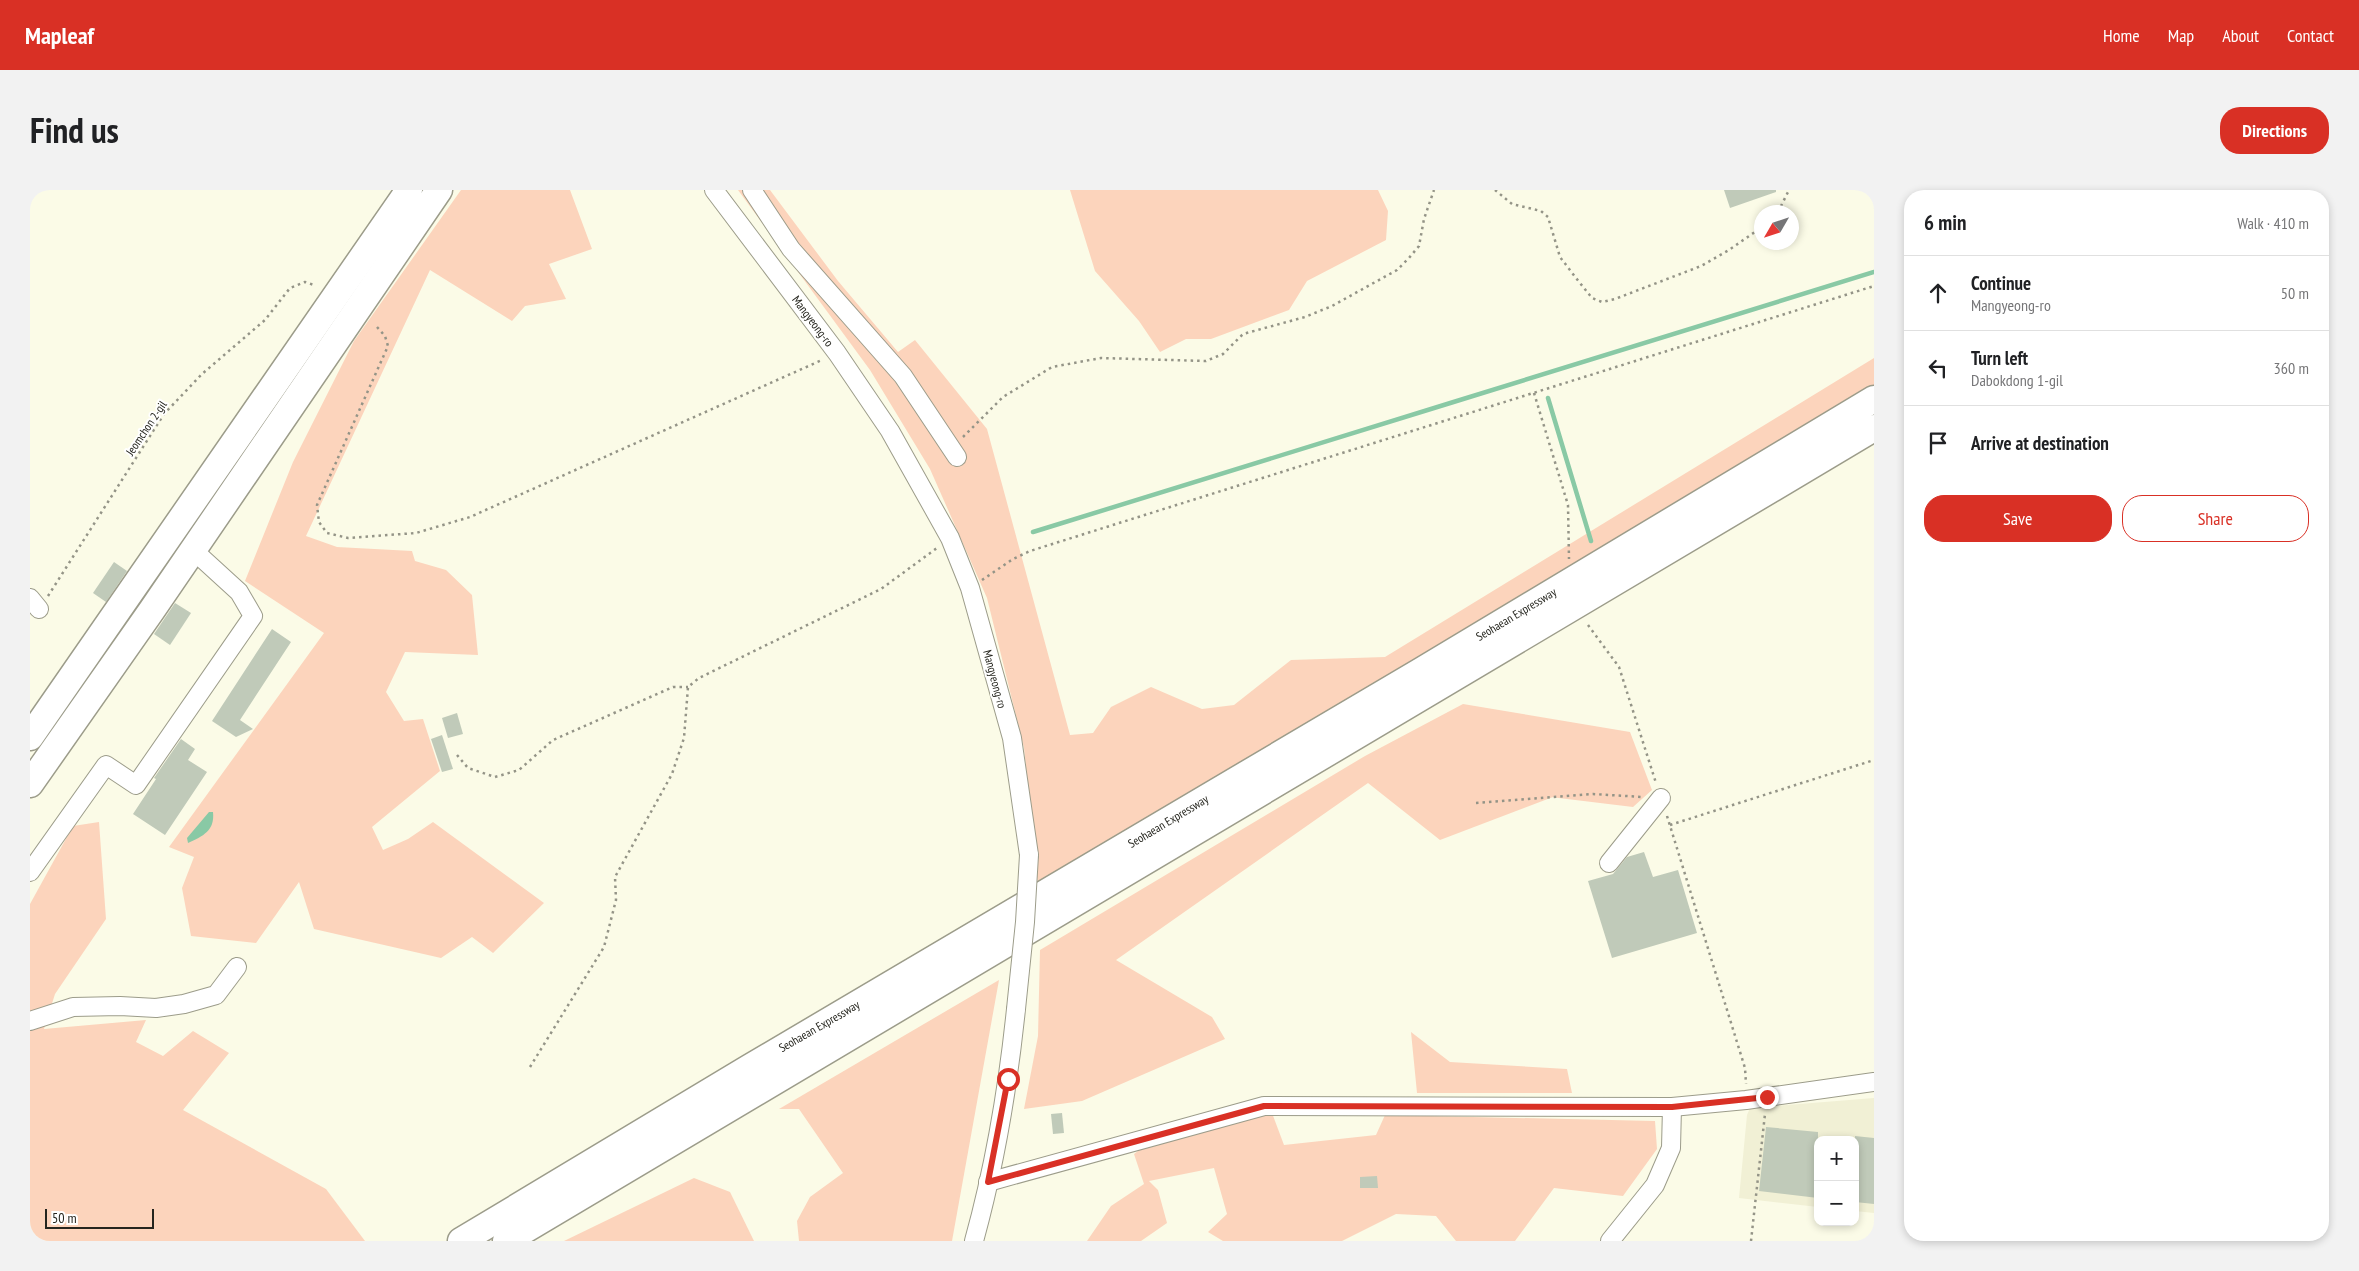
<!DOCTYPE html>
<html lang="en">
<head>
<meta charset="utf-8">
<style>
  :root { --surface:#fff; --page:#f2f2f2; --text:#202124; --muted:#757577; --line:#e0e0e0; --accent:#d93025 }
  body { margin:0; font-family:"PT Sans Narrow",sans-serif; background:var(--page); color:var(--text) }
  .controls { position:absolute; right:15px; bottom:15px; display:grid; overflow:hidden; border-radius:10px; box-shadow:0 2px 8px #0003 }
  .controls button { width:45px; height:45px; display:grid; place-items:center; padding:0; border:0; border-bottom:1px solid var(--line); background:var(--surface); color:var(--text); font:25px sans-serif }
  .compass { position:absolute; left:1724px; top:15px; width:45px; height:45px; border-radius:50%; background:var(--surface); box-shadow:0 2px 8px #0003; rotate:231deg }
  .scale { position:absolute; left:15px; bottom:12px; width:109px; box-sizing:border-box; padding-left:5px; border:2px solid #25251e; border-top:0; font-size:14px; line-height:18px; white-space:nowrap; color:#25251e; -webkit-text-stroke:4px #fff; paint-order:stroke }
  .stop { position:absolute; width:15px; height:15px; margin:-11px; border:4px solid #d93025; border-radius:50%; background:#fff }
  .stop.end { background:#d93025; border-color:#fff; box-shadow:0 1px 5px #0008 }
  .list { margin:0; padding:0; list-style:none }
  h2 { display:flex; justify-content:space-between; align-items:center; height:65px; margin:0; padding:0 20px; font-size:21px }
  h2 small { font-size:16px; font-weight:400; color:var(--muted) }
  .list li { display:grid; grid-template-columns:32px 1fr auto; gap:15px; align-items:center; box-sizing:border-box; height:75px; padding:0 20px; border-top:1px solid var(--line) }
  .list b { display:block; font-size:19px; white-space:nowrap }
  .list p { margin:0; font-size:16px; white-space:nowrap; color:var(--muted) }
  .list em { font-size:16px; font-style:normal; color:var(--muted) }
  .actions { display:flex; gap:10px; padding:15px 20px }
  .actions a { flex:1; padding:11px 0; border:1px solid var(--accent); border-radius:20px; text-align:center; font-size:18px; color:var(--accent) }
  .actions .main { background:var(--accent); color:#fff }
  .icon { flex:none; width:28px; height:28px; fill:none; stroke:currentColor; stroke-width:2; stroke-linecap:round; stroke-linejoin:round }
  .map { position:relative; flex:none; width:1844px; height:1051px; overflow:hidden; border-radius:20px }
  header { display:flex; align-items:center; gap:30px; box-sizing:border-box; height:70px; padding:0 25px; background:var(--accent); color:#fff }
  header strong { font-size:24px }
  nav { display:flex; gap:28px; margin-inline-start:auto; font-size:18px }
  .intro { display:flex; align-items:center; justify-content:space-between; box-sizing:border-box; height:120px; padding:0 30px }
  h1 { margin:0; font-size:35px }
  .button { padding:12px 22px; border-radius:20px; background:var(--accent); color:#fff; font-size:18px; font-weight:700 }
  main { display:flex; gap:30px; padding:0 30px }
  aside { flex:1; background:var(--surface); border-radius:20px; box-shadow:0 2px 8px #0003 }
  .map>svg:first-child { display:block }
  .built { fill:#f1f0d5 }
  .green { fill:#fcd4bc }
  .water { fill:#89c9a5 }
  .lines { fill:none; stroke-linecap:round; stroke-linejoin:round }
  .stream { stroke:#89c9a5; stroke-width:4.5 }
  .building { fill:#c0cab9 }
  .minor-casing { stroke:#9c9c8a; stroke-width:20 }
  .highway-casing { stroke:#9c9c8a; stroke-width:29 }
  .path { stroke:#949487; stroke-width:2.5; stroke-dasharray:2.5 4; stroke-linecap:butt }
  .minor { stroke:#fff; stroke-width:18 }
  .highway { stroke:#fff; stroke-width:26 }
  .minor-bridge-casing { stroke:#9c9c8a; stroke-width:20; stroke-linecap:butt }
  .minor-bridge { stroke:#fff; stroke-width:18 }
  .route { stroke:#d93025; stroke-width:6 }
  .labels { text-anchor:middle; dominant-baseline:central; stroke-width:4; stroke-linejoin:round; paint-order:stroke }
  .street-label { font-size:12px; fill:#25251e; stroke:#fff }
</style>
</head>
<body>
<header>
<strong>Mapleaf</strong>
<nav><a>Home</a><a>Map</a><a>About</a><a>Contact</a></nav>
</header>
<div class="intro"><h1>Find us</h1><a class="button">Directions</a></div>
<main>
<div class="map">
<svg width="1844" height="1051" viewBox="0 0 1844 1051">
  <rect width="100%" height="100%" fill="#fbfbe7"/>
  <path class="built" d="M1844,908V1023L1825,1021V950H1788V1017L1709,1008L1717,925L1720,918Z"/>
  <g class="green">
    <path d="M431,0H540L562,59L519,74L536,109L495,116L482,131L400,80L276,346L307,357L382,361L385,371L416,380L442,405L448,465L375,462L356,502L374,531L393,529L410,581L342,637L353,660L378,649L403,632L514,713L463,763L442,747L411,768L284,739L269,692L226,753L161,746L152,698L164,667L139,657L294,443L215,391L263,272L324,151Z"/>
    <path d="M708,0H740L808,91L868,162L885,150L957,239L1040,545L1063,543L1081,517L1121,497L1172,519L1204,515L1261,470L1355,467L1844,168V196L1008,697L994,558L957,408L900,279L840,180Z"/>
    <path d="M1040,0H1348L1358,21L1356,50L1277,91L1259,120L1181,149H1156L1130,162L1109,131L1065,81Z"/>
    <path d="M1433,514L1600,542L1622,600L1603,617L1504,605L1523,607L1410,650L1338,593L1086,770L1182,827L1195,849L1052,911L994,919L1008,846L1010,760L1335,566Z"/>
    <path d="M69,632L76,729L25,804L14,839L116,830L106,852L133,866L163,841L199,863L153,920L296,999L335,1051H0V714L43,636Z"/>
    <path d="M969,790L922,1051H769L767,1031L780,1007L813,983L769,919H749Z"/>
    <path d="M1381,842L1420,872L1537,879L1542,903H1387Z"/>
    <path d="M1242,923L1254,955L1346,945L1355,925L1625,931L1627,959L1593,1006L1524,998L1485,1051H1426L1406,1026L1366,1024L1312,1051H1193L1178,1042L1197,1024L1184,978L1119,991L1128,1000L1137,1033L1111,1051H1057L1081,1016L1114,994L1104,964L1116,955L1212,927Z"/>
    <path d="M664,988L700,1002L724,1051H534Z"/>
  </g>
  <path class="water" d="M179,622H183C185,641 173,646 158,653L157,648Z"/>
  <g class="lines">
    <g class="stream">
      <path d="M1518,208L1561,351"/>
      <path d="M1003,342C1283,254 1564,170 1844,82"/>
    </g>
  </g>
  <g class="building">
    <path d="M1694,0H1746V2L1700,18Z"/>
    <path d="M84,372L97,381L76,412L63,403Z"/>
    <path d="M145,413L161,423L140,455L124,444Z"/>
    <path d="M242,439L261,452L210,530L223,539L206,547L182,531Z"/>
    <path d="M427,523L433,544L418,548L412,528Z"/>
    <path d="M412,545L423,579L412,582L401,549Z"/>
    <path d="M151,549L165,559L158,570L177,582L135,645L103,624L126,589L124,588Z"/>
    <path d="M1614,662L1623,687L1648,680L1667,743L1582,768L1558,691L1583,684L1597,667Z"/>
    <path d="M1032,923L1034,943L1023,944L1021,924Z"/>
    <path d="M1736,937L1788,942V1008L1729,1001Z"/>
    <path d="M1825,946L1844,948V1014L1825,1012Z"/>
    <path d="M1347,986L1348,998H1330V987Z"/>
  </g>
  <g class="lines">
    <defs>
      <g id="minor">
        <path d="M684,0L807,163L860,241L920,348L940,398L982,548L999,665"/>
        <path d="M722,0L761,59L873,186L927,267"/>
        <path d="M0,408L9,419"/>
        <path d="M1579,673L1631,608"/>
        <path d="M0,682L76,575L106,595L223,426L209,402L163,360"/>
        <path d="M0,831L43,817L90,816L126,818L154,814L186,805L207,777"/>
        <path d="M958,992L1234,916L1642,917L1716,910L1844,892"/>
        <path d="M944,1051C965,975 978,897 986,819"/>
        <path d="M1580,1051L1625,995L1641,958L1642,917"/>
      </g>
      <g id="highway">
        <path d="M0,547L379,0"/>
        <path d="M0,594L122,420L409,0"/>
        <path d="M431,1051L719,878L1391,481L1844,209"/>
        <path d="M476,1051L1844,238"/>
      </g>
    </defs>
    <use href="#minor" class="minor-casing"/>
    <use href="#highway" class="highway-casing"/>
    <g class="path">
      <path d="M1465,0L1482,14L1511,21L1518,27L1530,67L1546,88L1562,108L1572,112L1585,109L1671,76L1699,60L1732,37"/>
      <path d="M1748,22L1759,0"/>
      <path d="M347,137L355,146L358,156L287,315L289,332L297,343L318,348L386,343L440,327L792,170"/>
      <path d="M1504,203L1538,315L1539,369"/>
      <path d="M933,247L973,207L1022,177L1071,168L1176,171L1193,164L1213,144L1275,127L1302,116L1367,80L1379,68L1389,56L1394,29L1404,0"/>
      <path d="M952,390L983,369L1000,361L1844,96"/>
      <path d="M18,406L134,224L172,184L235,130L260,98L275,92L284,95"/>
      <path d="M1558,435L1589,477L1626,593"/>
      <path d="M427,565L438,578L465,587L489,580L523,550L643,497H658"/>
      <path d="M1446,613L1563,604L1612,607"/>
      <path d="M1637,626L1715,878L1716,894"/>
      <path d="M1640,635L1844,570"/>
      <path d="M500,877L574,757L586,710L585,687L642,584L654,548L658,497L669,488L851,399L907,358"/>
      <path d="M1721,1051L1735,924"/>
    </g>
    <use href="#minor" class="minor"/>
    <use href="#highway" class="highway"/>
    <defs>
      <path id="minor-bridge" d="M986,819L995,732L999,665"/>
    </defs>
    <use href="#minor-bridge" class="minor-bridge-casing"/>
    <use href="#minor-bridge" class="minor-bridge"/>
  </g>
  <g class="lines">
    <path class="route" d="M978,889L958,992L1234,916L1642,917L1737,907"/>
  </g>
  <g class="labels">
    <g class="street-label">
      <text transform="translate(783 131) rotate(53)">Mangyeong-ro</text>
      <text transform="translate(116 238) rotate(-56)">Jeomchon 2-gil</text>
      <text transform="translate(1486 424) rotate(-31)">Seohaean Expressway</text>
      <text transform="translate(965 489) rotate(75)">Mangyeong-ro</text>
      <text transform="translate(1138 631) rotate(-31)">Seohaean Expressway</text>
      <text transform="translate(789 836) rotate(-30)">Seohaean Expressway</text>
    </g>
  </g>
</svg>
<div class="controls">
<button>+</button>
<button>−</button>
</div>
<svg class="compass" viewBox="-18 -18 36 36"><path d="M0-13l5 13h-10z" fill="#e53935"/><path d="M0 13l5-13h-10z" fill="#757577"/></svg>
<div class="scale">50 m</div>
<div class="stop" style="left:978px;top:889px"></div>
<div class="stop end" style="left:1737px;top:907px"></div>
</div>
<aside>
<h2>6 min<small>Walk · 410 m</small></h2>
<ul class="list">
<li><svg class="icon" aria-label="ahead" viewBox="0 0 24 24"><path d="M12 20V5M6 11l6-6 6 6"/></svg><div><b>Continue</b><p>Mangyeong-ro</p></div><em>50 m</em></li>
<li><svg class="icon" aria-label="left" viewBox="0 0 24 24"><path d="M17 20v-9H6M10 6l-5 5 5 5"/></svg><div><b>Turn left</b><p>Dabokdong 1-gil</p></div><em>360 m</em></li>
<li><svg class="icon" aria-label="arrive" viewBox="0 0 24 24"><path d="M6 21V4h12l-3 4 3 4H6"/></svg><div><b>Arrive at destination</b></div></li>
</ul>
<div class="actions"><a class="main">Save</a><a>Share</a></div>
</aside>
</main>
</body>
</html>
